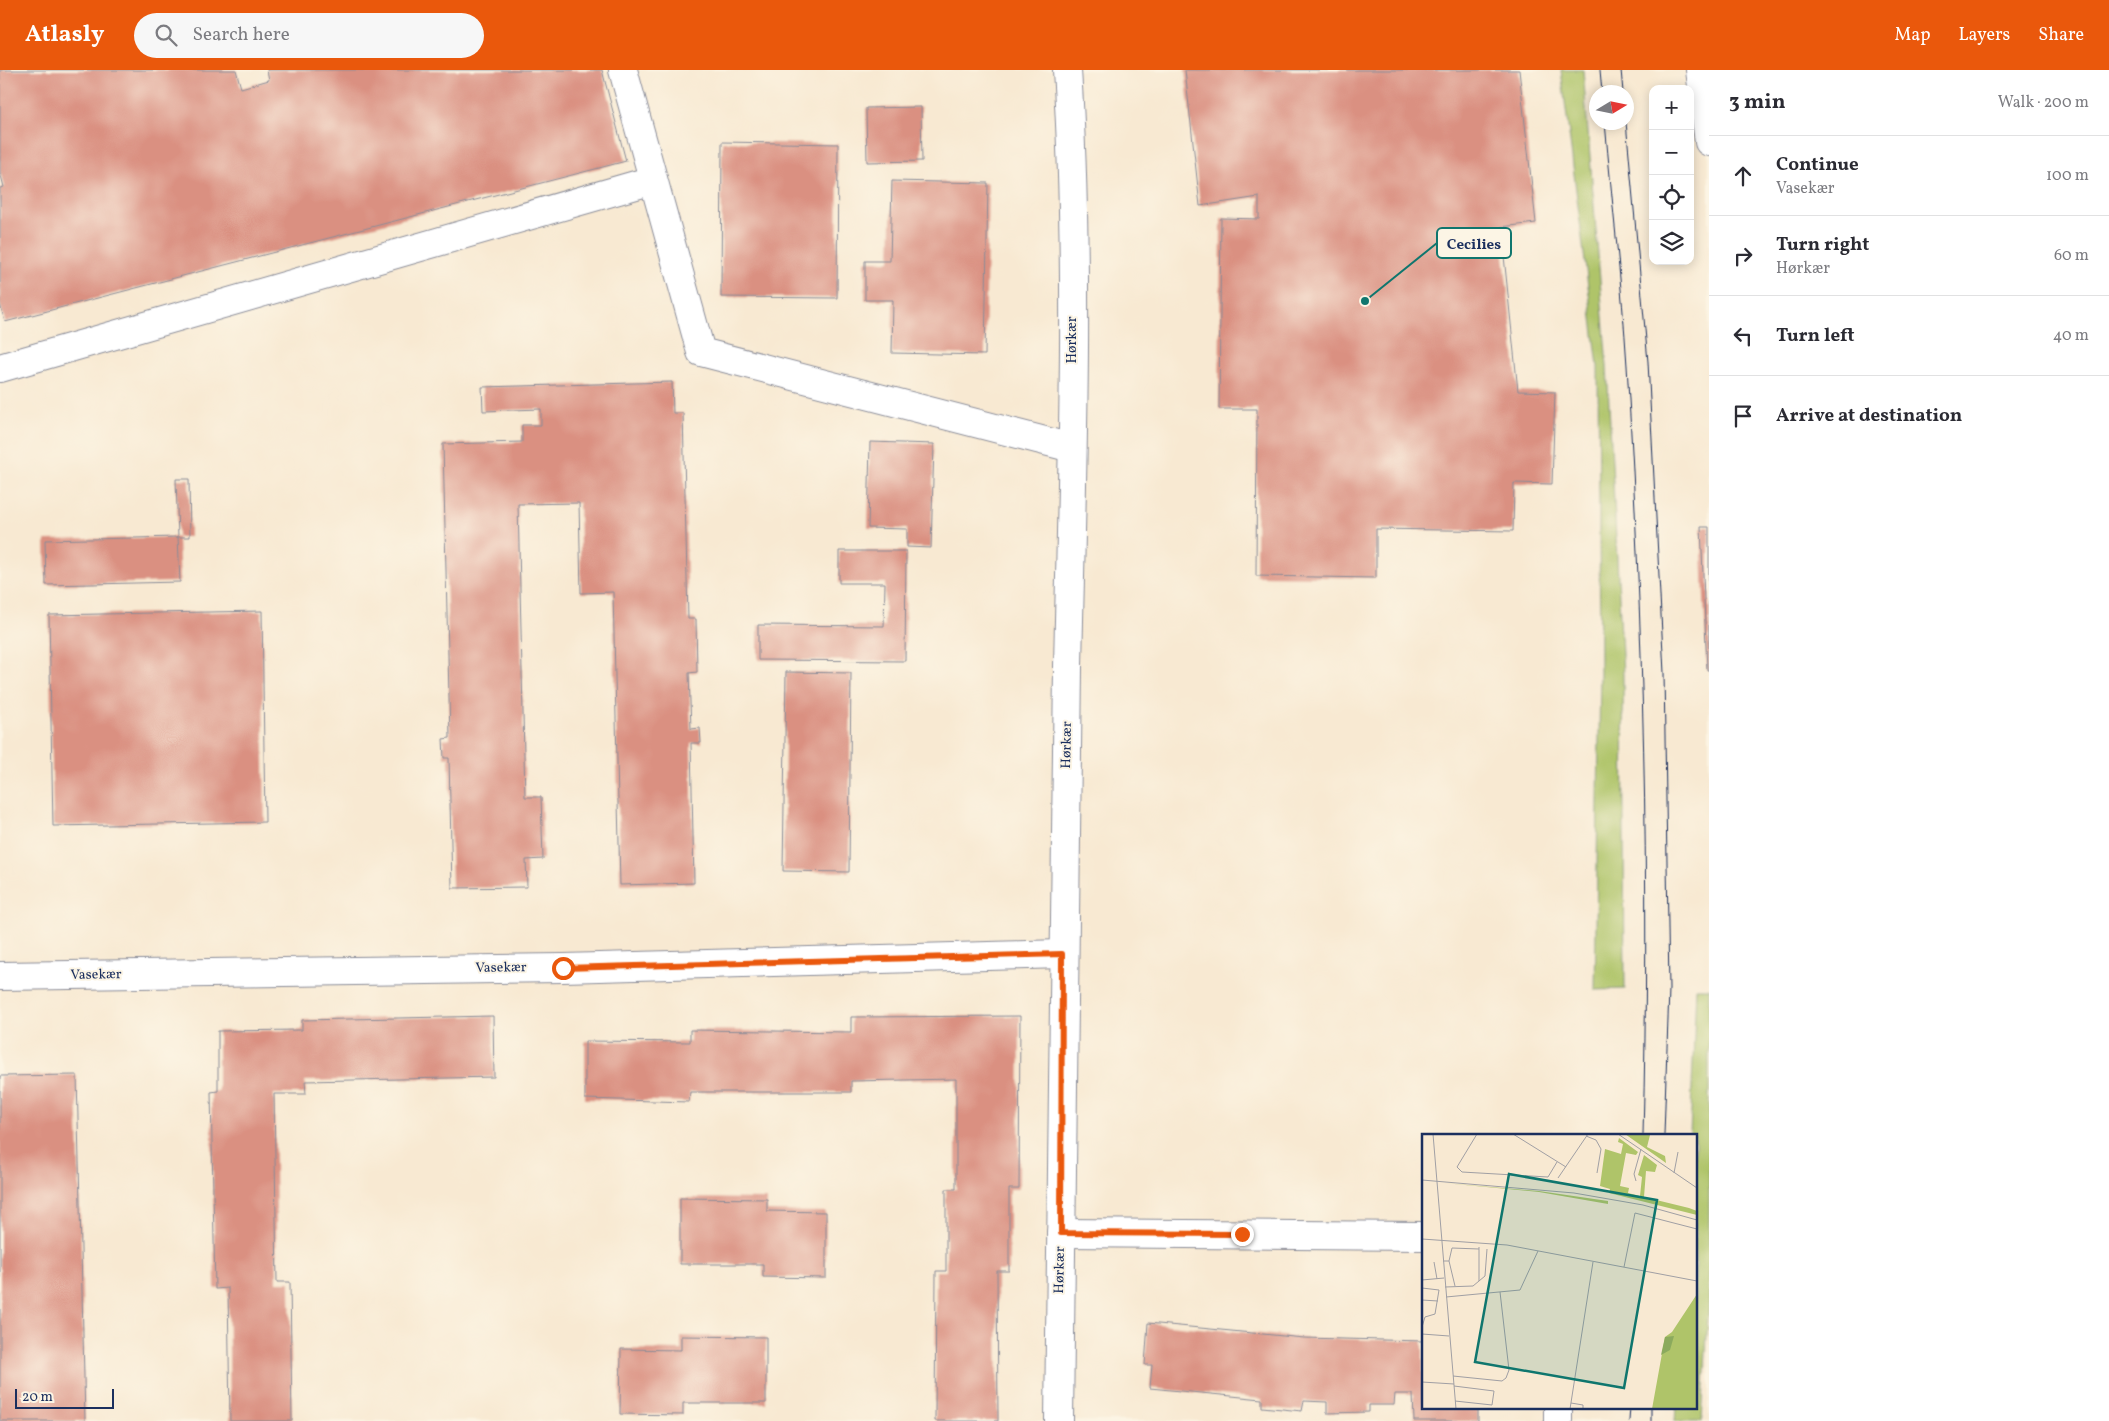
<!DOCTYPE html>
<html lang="en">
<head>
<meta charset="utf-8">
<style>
  :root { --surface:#fff; --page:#f7f7f7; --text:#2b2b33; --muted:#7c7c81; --line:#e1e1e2; --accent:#ea580c }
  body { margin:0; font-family:Vollkorn,serif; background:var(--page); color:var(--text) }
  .controls { position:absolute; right:15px; top:15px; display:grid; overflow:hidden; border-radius:10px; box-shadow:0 2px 12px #0003 }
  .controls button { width:45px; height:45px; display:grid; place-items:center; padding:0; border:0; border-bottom:1px solid var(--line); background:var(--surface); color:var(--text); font:25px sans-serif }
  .compass { position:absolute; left:1589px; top:15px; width:45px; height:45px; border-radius:50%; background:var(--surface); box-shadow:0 2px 12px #0003; rotate:80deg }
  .scale { position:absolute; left:15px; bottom:12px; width:99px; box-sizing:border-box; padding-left:5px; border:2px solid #1b2f5e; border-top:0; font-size:14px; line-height:18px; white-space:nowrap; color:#1b2f5e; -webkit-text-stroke:4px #fcf5e5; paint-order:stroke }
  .stop { position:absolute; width:15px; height:15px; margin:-11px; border:4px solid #ea580c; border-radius:50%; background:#fff }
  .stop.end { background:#ea580c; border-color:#fff; box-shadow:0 1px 5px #0008 }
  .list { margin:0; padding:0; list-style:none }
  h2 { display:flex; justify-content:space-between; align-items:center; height:65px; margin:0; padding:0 20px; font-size:21px }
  h2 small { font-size:16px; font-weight:400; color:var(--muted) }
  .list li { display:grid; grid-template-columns:32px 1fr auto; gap:15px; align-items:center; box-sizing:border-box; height:80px; padding:0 20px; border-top:1px solid var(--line) }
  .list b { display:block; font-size:19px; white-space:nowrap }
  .list p { margin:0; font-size:16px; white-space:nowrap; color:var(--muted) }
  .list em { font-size:16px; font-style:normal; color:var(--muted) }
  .icon { flex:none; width:28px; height:28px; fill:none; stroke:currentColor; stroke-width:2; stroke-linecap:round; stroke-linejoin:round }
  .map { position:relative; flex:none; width:1709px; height:1351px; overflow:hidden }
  header { display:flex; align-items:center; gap:30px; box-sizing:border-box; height:70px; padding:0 25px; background:var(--accent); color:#fff }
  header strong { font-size:24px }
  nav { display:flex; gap:28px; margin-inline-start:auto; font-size:18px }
  .search { width:350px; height:45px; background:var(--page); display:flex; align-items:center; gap:12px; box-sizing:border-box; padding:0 18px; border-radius:28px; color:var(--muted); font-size:19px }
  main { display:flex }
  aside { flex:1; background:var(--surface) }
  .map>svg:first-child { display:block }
  .green { fill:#afc469; stroke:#657a64 }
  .building { fill:#da9081 }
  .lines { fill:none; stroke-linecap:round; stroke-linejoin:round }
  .minor-casing { stroke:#8a8c98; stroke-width:30 }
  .minor { stroke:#fff; stroke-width:28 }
  .tram { stroke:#1b2f5e; stroke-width:1 }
  .route { stroke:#ea580c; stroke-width:6 }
  .labels { text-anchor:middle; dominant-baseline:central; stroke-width:4; stroke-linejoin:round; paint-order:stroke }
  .street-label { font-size:14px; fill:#1b2f5e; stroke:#fcf5e5 }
  .inset-road { fill:none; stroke:#a09fa4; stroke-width:1 }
  .view { fill:#0f766e; fill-opacity:0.15; stroke:#0f766e; stroke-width:2.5 }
  .inset-edge { fill:none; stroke:#1b2f5e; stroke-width:2.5 }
  .leader { fill:none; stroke:#0f766e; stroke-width:2 }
  .callout-dot { fill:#0f766e; stroke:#fcf5e5; stroke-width:2 }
  .callout { fill:#fcf5e5; stroke:#0f766e; stroke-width:2 }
  .callout-label { font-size:15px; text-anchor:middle; font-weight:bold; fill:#1b2f5e }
</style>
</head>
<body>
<header>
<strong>Atlasly</strong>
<div class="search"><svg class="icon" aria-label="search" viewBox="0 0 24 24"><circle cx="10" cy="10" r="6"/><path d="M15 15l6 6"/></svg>Search here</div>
<nav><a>Map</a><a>Layers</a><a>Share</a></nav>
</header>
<main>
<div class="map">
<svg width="1709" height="1351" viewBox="0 0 1709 1351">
  <rect width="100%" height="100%" fill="#fcf5e5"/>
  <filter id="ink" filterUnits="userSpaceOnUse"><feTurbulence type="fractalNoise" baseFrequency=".02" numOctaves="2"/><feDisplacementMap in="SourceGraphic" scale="10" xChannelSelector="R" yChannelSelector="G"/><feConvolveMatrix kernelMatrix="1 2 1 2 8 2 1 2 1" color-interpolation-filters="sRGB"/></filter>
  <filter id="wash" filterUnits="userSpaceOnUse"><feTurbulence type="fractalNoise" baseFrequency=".0096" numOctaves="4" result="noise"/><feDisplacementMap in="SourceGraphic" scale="20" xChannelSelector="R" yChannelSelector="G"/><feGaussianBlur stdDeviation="1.12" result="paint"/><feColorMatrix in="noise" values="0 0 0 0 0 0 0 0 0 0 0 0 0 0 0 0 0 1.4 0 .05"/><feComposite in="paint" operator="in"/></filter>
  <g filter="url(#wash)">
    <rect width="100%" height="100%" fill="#f8e9d2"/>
    <g class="green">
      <path d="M1561,0H1583L1607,296L1623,604L1625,919L1595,920L1600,604L1598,296Z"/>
      <path d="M1696,918H1709V1230L1702,1351H1675L1676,1337H1695V1065H1690Z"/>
    </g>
    <g id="blocks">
      <g class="building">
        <path d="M0,0H236L241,18L269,10L267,0H602L626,91L5,252L0,234V118L4,117L0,102Z"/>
        <path d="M1185,0H1519L1536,153L1501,157L1518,321L1555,322L1552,414L1514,413L1513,461L1376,459V508L1256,506L1257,339H1219L1221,148L1259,149V127L1200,136Z"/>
        <path d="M921,37L922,91L867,92L866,38Z"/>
        <path d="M722,72L838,74L837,228L721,227Z"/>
        <path d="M892,111L988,113L985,285L892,283L893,230H865V191H890Z"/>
        <path d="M672,312L673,343H683L688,549H696L697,602L689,603L691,659L700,658L701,673H691L694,813L620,815L613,522L581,523L579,433L518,434L525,727H541L543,789L526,790L527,817L452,818L449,688H444L443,669L450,668L443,374L522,372V355H541V339L483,341L482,317Z"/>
        <path d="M870,372L934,374L931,478L907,477V459L868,458Z"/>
        <path d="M176,409H189L190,467H178L180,512L46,515L45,470L178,467Z"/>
        <path d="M1701,457H1709V600H1707Z"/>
        <path d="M839,481H906L905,591L758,590V555L884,556L885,513H839Z"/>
        <path d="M262,541L265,752L53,756L49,545Z"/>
        <path d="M786,602L851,603L849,802L783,801Z"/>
        <path d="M493,946L494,1007L305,1011L306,1024H274L277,1212H290L292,1351H230L228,1218L215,1219L211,1022L218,1021V961L302,960V950Z"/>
        <path d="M1020,946L1019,1119H1009V1201H997L998,1351H935L936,1201H946V1119H956V1009L851,1011V1022H690L689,1032L585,1029V971L690,972V960L851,962V947Z"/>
        <path d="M77,1005L85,1351H0V1006Z"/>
        <path d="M680,1128L767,1129V1141L826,1142V1208L763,1207V1194H680Z"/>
        <path d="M1148,1253L1304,1268L1423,1271V1337H1478V1351H1414L1413,1324H1395L1394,1335H1369V1342L1327,1343V1332L1304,1331L1302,1341L1262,1337V1329L1150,1318L1152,1295H1145Z"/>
        <path d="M681,1266L766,1267V1333H683V1345L620,1344L621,1279L681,1280Z"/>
      </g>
    </g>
  </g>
  <g filter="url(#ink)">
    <use href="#blocks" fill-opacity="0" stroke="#8a8c98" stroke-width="1"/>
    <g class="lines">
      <defs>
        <g id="minor">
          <path d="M623,0L701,282L1072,378"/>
          <path d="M1700,0L1709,72"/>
          <path d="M0,298L653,110"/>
          <path d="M0,906L563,898L1062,884"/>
          <path d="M1061,1163L1423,1166"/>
          <path d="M1059,1351C1061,1100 1064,849 1068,597C1072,399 1080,198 1067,0"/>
          <path d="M1558,1351V1337"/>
        </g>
      </defs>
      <use href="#minor" class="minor-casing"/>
      <use href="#minor" class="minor"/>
      <g class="tram">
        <path d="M1600,0L1602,22"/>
        <path d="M1621,0L1623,22"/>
        <path d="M1605,52C1612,134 1622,215 1627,296C1643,552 1650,808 1643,1065"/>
        <path d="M1626,52L1648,292L1664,603L1669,919L1664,1065"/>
        <path d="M1629,1351L1630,1337"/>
        <path d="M1651,1351V1337"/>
      </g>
    </g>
  </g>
  <g class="lines" filter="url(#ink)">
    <path class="route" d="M563,898L1062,884L1061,1163L1242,1164"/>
  </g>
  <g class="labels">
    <g class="street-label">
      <text transform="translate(1072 270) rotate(-90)">Hørkær</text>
      <text transform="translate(1067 675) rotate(-89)">Hørkær</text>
      <text transform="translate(501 898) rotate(-1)">Vasekær</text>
      <text transform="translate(96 905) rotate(-1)">Vasekær</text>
      <text transform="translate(1060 1200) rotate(-89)">Hørkær</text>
    </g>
  </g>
  <g transform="translate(1422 1064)">
    <rect width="275" height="275" fill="#f8e9d2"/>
    <path d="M203,0L228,1L225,13L243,22L244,29ZM197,4L216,18L214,21L204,19L198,52L207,54L206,59L194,56L218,62L220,43L216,41L222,21L235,31L233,38L224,37L222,63L267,74L275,77V81L187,59L188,55L178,52L183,15L199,20L201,10L196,8ZM22,49L117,57L186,67V70L117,58ZM275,160V275H230L243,203L250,198Z" fill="#afc469"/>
    <path d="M252,202L248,216L239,221L243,203Z" fill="#8baa5d"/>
    <path class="inset-road" d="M11,0L34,275M55,0L35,33L40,38L126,43L135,28M91,0L144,33M196,0L275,54M164,2L174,6L179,15L175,39M252,39L256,18M136,44L166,0M0,46L152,59L221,71L275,86M214,47L212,40L219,15M0,105L85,111L275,147M21,127H27L30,114L57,115M27,127L33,152M12,128L15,145M202,133L213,79L275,95M0,146L22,144M57,147V113M23,153L51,152L63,142L65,115M0,154L17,156L13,180L3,183L0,193M24,163L98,156L116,117M0,166L16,167M0,200L27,202M31,242L80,247L84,244L87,236L78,158M0,248L32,250M32,252L72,257L70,271L33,267M149,269L161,271V275M148,275L171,128"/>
    <path class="view" d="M87,40L235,66L202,254L53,228Z"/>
    <rect width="275" height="275" class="inset-edge"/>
  </g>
  <path class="leader" d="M1365 231L1437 173"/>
  <circle class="callout-dot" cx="1365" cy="231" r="5"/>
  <rect class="callout" x="1437" y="158" width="74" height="30" rx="5"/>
  <g class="callout-label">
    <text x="1474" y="179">Cecilies</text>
  </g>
</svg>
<div class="controls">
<button>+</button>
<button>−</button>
<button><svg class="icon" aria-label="locate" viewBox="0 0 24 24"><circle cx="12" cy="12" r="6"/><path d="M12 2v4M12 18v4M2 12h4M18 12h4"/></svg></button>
<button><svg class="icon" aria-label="layers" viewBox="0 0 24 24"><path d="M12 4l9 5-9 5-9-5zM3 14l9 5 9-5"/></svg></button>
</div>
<svg class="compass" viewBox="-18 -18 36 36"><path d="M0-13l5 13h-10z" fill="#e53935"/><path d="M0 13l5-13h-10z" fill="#7c7c81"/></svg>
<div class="scale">20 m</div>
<div class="stop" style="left:563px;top:898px"></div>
<div class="stop end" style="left:1242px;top:1164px"></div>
</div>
<aside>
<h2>3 min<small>Walk · 200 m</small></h2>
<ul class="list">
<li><svg class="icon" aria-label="ahead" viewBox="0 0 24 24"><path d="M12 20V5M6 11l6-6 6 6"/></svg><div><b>Continue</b><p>Vasekær</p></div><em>100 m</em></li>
<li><svg class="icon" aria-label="right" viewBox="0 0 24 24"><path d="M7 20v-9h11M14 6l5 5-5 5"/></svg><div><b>Turn right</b><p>Hørkær</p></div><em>60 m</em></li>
<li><svg class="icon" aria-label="left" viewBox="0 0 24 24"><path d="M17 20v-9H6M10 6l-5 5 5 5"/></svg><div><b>Turn left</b></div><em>40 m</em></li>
<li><svg class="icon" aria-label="arrive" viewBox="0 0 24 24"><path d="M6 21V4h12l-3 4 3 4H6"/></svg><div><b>Arrive at destination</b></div></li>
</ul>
</aside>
</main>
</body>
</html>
